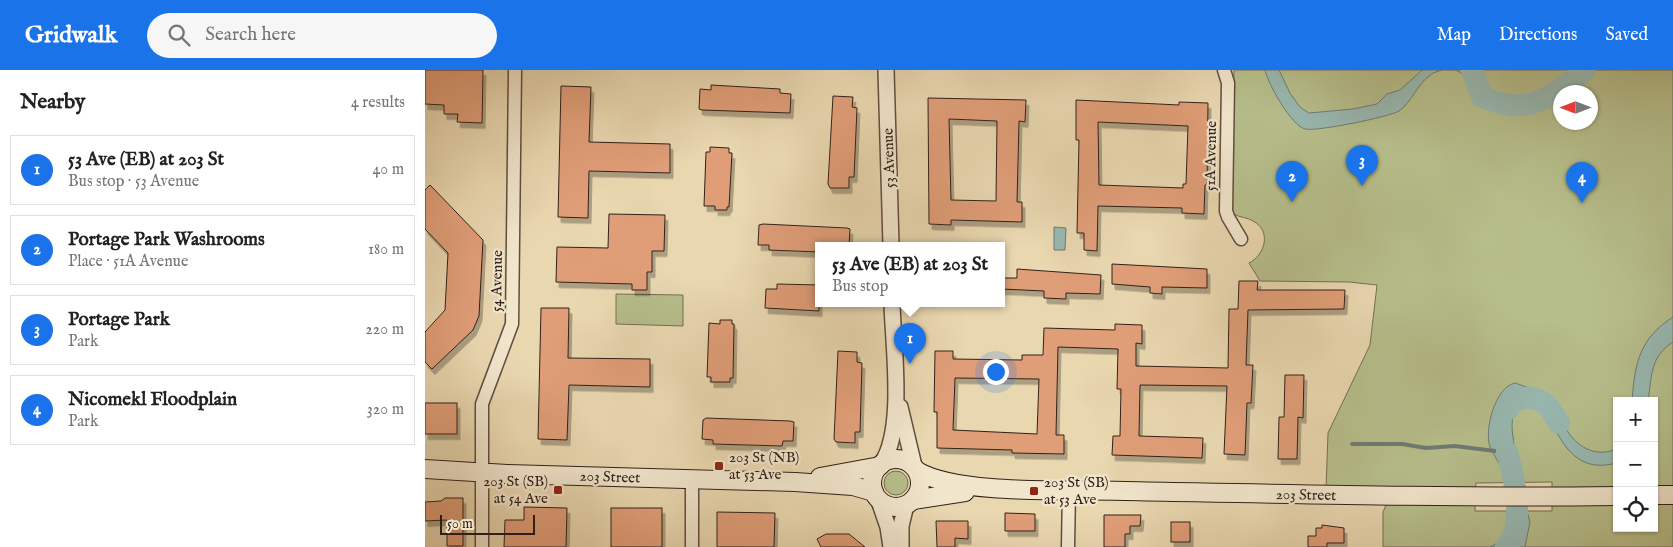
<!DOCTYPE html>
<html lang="en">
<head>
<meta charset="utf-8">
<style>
  :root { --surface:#fff; --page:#f6f6f6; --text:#222; --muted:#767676; --line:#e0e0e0; --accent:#1a73e8 }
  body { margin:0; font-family:"IM FELL English",serif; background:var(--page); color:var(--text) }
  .controls { position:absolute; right:15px; bottom:15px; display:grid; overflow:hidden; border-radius:0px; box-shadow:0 1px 4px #0004 }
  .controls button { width:45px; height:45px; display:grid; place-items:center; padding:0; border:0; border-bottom:1px solid var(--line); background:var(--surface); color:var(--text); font:25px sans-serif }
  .compass { position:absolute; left:1128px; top:15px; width:45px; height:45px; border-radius:50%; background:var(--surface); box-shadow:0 1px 4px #0004; rotate:270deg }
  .scale { position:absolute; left:15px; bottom:12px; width:95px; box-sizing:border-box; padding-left:5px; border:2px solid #312019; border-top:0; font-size:14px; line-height:18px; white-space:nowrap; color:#312019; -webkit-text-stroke:4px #f1e5cc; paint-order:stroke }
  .you { position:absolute; left:570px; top:301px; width:18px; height:18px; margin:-12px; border:4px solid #fff; border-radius:50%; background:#1a73e8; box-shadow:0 0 0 8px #1a73e833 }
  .badge { display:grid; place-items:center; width:32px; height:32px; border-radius:50%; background:var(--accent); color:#fff; font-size:16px; font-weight:700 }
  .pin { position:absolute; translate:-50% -41px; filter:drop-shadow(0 1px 2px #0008) }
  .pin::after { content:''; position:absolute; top:26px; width:18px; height:15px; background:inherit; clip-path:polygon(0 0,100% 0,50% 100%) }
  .popup { position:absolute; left:390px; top:172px; width:190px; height:65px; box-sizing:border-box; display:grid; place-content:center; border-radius:0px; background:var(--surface); filter:drop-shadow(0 1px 4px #0005); font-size:16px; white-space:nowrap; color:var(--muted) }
  .popup b { font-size:19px; color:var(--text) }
  .popup::after { content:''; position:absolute; left:50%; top:100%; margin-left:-10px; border:10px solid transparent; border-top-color:var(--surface) }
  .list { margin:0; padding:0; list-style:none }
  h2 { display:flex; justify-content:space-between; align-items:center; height:65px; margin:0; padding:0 20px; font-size:21px }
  h2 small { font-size:16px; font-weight:400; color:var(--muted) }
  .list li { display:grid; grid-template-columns:32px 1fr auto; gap:15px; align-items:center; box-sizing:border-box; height:70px; margin:0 10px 10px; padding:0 10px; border:1px solid var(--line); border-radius:0px }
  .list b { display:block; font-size:19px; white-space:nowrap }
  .list p { margin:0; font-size:16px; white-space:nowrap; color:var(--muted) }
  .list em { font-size:16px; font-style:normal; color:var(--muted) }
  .icon { flex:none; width:28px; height:28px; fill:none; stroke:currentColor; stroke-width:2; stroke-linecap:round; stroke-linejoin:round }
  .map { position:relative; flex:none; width:1248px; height:477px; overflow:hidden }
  header { display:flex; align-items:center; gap:30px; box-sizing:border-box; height:70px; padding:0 25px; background:var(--accent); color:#fff }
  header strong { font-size:24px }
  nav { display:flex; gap:28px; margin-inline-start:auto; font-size:18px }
  .search { width:350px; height:45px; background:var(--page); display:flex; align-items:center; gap:12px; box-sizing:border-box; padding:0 18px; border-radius:28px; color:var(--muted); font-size:19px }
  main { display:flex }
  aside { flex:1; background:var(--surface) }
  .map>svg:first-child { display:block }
  .green { fill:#b6be8b; stroke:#746f52; fill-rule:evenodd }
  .water { fill:#98b8b0; stroke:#6f7b74 }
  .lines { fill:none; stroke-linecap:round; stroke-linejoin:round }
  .stream { stroke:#6f7b74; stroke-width:4 }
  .river { stroke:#98b8b0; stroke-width:22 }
  .building { fill:#e09e78; stroke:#312019; fill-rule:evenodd; filter:url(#shadow) }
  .minor-casing { stroke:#5f4e3f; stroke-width:15 }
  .tertiary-casing { stroke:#5f4e3f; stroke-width:18 }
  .secondary-casing { stroke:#312019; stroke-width:20 }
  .minor { stroke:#f1e5cc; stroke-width:12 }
  .tertiary { stroke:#f1e5cc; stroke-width:15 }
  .secondary { stroke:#f1e5cc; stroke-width:18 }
  .poi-dot { fill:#8f2418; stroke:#f1e5cc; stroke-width:2 }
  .labels { text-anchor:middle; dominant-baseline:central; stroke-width:4.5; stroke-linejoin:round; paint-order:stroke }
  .street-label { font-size:15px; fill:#312019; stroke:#f1e5cc }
  .poi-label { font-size:15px; fill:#312019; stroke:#f1e5cc; text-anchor:start }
</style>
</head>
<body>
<header>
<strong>Gridwalk</strong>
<div class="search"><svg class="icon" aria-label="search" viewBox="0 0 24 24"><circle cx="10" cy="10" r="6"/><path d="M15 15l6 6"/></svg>Search here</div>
<nav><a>Map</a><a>Directions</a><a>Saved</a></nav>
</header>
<main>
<aside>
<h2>Nearby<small>4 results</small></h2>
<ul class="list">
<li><span class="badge">1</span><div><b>53 Ave (EB) at 203 St</b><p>Bus stop · 53 Avenue</p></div><em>40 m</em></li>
<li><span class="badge">2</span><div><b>Portage Park Washrooms</b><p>Place · 51A Avenue</p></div><em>180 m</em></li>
<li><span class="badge">3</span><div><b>Portage Park</b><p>Park</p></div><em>220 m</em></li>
<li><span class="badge">4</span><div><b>Nicomekl Floodplain</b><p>Park</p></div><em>320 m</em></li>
</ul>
</aside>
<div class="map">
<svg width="1248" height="477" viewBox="0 0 1248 477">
  <defs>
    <filter id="shadow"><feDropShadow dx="3" dy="5.5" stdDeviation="0" flood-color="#0004"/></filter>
  </defs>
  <rect width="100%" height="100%" fill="#e9d7b0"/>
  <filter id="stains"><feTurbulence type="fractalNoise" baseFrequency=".004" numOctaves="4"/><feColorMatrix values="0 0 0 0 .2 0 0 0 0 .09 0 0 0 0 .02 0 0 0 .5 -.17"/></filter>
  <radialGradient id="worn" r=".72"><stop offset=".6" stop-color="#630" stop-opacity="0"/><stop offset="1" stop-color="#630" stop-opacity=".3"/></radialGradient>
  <g class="green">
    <path d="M809,0H1248V418L1229,419V331H1192V419L1127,420V412L1051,413L1050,420L901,419L903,363L945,275L952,215L924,212L835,211L824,193C840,185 847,161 828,151C822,147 815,148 809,144L807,137ZM1136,22H1166V52H1136Z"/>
    <path d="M191,224L258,225V256L191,254Z"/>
    <circle cx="471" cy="413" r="12"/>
    <path d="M1248,431V477H958V442L961,435L967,432L1050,434V441H1127V433L1192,432V458H1229V432Z"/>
  </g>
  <g class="water">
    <path d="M840,0H854L865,23L875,37L884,43L928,39L952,34L962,24L975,20L997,0H1017C1012,2 1008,2 1004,6C992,15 986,33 974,41C964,47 890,62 880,59C866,55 843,14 840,0Z"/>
    <path d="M1030,0H1052L1058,23L1067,29V40C1062,38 1053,34 1050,29C1043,19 1045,5 1030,0Z"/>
    <path d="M629,157L641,158L640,180H629Z"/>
    <path d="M1248,247V272C1225,287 1227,305 1223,331H1207C1210,293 1214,269 1248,247Z"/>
    <path d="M1090,313L1107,319L1108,335C1069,328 1096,395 1098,412H1081C1079,398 1071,390 1065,377C1059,360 1070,317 1090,313Z"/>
    <path d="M1114,322C1119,327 1125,331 1129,336C1134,342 1136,350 1140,357C1151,377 1170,388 1192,379V393C1154,403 1140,379 1125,350C1119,336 1115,340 1114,322Z"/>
    <path d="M1085,441H1102L1105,452L1100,477H1065C1081,469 1086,460 1085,441Z"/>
  </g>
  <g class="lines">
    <path class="stream" d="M927,374H977L1001,378L1030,376L1070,381"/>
    <g class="river">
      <path d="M1047,0L1057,27C1104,47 1124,28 1160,0"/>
      <path d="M1083,339C1085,333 1092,329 1098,328C1117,325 1126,339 1134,353"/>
      <path d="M1081,477C1101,456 1089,407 1082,382"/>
    </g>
  </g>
  <g class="building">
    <path d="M0,0H58L57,53L32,52L33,44H19V35L0,34Z"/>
    <path d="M286,15L355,19V23L366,24L365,43L277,40L274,39L275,19L286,20Z"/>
    <path d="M136,16L166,17L164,72L245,74V103L164,101L163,148L133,147Z"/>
    <path d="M408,26L428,27L427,37L432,38L429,107H424V118H405L403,114Z"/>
    <path d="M503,28L601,30L600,52L594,51L592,132H597V152L526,150V155L504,154ZM524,49L572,51L571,131L526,130Z"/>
    <path d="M651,30L754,35V32L783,33L782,115H780L779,144L757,143V138L673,136L672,181L659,180V163H652L654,70H651ZM673,52L763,56L761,114H758V118L674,115Z"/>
    <path d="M285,77L304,78V83H307L304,137H302V140H290V136H279L281,82H285Z"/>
    <path d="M5,115L58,170L54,246L48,260L7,299L0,292V262L20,240L23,183L0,159V120Z"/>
    <path d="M184,144L240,145L239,181H227V202H222V220H207V214L131,212L132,177L183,178Z"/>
    <path d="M338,154L422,158L425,159L424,175H394V182L344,180V175H333L334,155Z"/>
    <path d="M687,194L782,199V218L737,217V224L725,223V217L687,214Z"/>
    <path d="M592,199L676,205L675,224L641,223V229L619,228V221L576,219V208H592Z"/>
    <path d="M814,211H833L832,220H920L919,239L823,240L821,295H828L826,333H822L820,385L799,384L802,316L715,315L714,366L778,368L777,388L687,385L688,366H695L696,319H692L693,279L633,277L631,365H639V384L587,383V380L512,378V342H509L510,281H528V289L597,290V285H618L619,258L690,260V254L717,255V274L711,273V296L803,298L804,239H813ZM530,308L614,309L612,364L528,360Z"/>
    <path d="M352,214L394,215V241L340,238L341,219H352Z"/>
    <path d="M116,238H144L143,288L225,289V317L144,315L142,370L113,369Z"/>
    <path d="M295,250H307V254H309L308,308H305V312H286V307H282L284,253L295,254Z"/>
    <path d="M413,281L432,282V292L437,293L435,362H430V373L411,372L409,369Z"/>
    <path d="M860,305H879L878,348L873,347L872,389H853L854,347H859Z"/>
    <rect x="0" y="333" width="32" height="31"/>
    <path d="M281,348L365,351L369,352L368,371H358L357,376L288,374V370L277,369L278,350Z"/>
    <path d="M20,428H38V476H22V450L0,451V432L16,431Z"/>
    <path d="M99,437L142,438L141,477H79L80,450H99Z"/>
    <rect x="186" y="438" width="51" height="39"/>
    <path d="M292,442L350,443L349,477H292Z"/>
    <path d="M580,443L610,444V461H580Z"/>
    <path d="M679,445H716L715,456H705V464H700V477H679Z"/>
    <path d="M511,451H543V469L530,468V477H512Z"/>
    <rect x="746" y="452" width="19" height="20"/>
    <path d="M897,455L919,458V473H902V477H883V466H891V458H897Z"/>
    <path d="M401,464H424L440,477H396L392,469Z"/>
  </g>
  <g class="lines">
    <defs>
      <g id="minor">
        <path d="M799,0L803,13L801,141L803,147L816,169"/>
        <path d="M57,477V334L87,254L90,0"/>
        <path d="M267,477V409"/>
        <path d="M643,477L644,419"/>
      </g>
      <g id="tertiary">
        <path d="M461,0L466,175"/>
        <path d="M475,337L489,396"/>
        <path d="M457,393C480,358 468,276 467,233"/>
        <path d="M453,428L463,457L466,477"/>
        <path d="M476,477V456L481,435"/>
      </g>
      <g id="secondary">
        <circle cx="471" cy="413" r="24"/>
        <path d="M0,399L82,404L370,412L428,416L449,422"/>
        <path d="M492,401C535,426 648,419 701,421C864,424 1028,428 1192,426"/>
        <path d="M395,407L455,396"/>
        <path d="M1229,425H1248"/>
        <path d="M488,430L540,422"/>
      </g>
    </defs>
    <use href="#minor" class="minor-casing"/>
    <use href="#tertiary" class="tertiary-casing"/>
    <use href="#secondary" class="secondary-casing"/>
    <use href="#minor" class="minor"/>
    <use href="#tertiary" class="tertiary"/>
    <use href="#secondary" class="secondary"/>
  </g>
  <g class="poi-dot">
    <rect x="289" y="391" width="10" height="10" rx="2.5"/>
    <rect x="128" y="415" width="10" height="10" rx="2.5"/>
    <rect x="604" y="416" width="10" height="10" rx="2.5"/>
  </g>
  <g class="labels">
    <g class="street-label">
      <text transform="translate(786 86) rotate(-89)">51A Avenue</text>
      <text transform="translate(464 88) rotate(-92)">53 Avenue</text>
      <text transform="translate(72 211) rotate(-89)">54 Avenue</text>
      <text transform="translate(185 407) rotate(2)">203 Street</text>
      <text transform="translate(881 425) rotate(1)">203 Street</text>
    </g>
    <g class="poi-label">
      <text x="304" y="387">203 St (NB)<tspan x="304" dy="17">at 53 Ave</tspan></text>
      <text x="123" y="411" text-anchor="end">203 St (SB)<tspan x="123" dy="17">at 54 Ave</tspan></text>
      <text x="619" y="412">203 St (SB)<tspan x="619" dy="17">at 53 Ave</tspan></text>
    </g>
  </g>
  <rect width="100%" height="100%" filter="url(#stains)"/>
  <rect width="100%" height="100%" fill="url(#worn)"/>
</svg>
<div class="controls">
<button>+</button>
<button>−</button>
<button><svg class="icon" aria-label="locate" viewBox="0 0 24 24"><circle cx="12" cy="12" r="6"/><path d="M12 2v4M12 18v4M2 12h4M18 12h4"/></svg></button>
</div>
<svg class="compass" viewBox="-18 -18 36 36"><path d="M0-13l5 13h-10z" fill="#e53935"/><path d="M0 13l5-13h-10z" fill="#767676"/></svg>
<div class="scale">50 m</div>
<div class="you"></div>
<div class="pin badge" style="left:485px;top:294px">1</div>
<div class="popup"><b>53 Ave (EB) at 203 St</b>Bus stop</div>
<div class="pin badge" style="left:867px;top:132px">2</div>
<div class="pin badge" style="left:937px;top:116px">3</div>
<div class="pin badge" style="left:1157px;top:133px">4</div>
</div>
</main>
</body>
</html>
